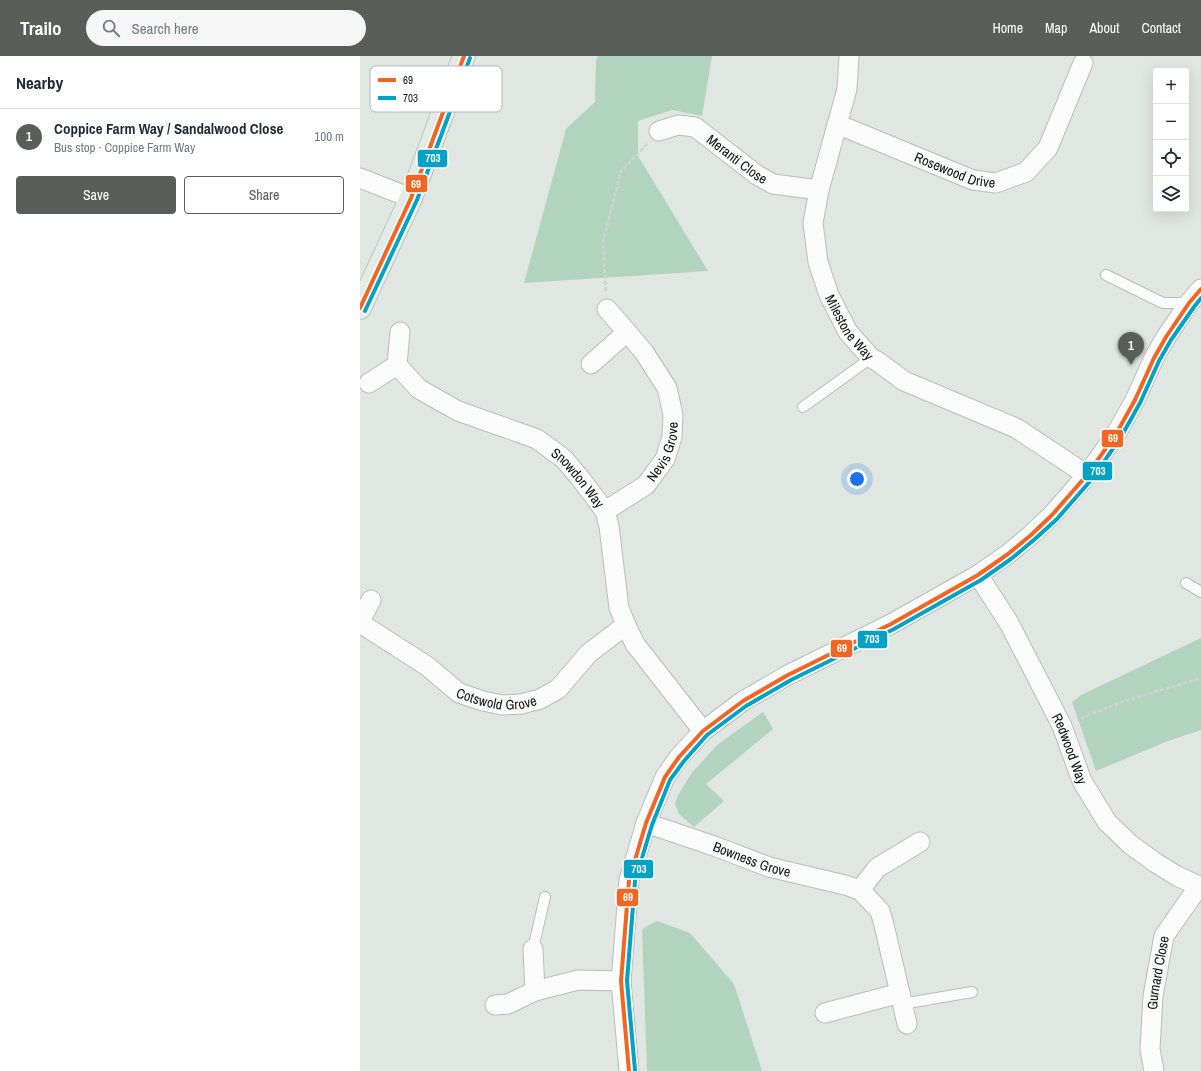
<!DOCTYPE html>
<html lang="en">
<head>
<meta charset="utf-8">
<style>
  :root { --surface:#fff; --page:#f6f6f7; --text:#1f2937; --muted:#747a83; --line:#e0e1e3; --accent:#595e5a }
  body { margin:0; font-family:"Archivo Narrow",sans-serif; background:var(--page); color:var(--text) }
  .controls { position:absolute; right:12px; top:12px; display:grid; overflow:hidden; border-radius:4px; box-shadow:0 4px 16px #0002 }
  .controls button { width:36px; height:36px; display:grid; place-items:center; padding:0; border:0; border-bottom:1px solid var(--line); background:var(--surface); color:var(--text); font:20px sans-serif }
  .you { position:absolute; left:497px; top:423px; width:14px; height:14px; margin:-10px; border:3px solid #fff; border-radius:50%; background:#1a73e8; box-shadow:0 0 0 6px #1a73e833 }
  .badge { display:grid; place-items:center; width:26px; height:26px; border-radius:50%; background:var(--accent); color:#fff; font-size:13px; font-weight:700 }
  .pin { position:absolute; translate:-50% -33px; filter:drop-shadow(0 1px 2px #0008) }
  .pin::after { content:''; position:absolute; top:21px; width:14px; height:12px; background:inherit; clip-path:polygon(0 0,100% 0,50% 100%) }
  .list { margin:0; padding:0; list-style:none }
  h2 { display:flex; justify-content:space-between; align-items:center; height:52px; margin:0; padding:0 16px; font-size:17px }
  h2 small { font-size:13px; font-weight:400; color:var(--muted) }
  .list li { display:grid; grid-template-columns:26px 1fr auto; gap:12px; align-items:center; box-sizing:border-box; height:56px; padding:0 16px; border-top:1px solid var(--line) }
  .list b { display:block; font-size:15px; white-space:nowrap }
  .list p { margin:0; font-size:13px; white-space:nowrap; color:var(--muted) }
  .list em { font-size:13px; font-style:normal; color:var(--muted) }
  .actions { display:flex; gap:8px; padding:12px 16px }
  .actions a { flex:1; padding:9px 0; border:1px solid var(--accent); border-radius:4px; text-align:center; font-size:14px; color:var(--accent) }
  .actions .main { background:var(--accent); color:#fff }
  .icon { flex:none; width:22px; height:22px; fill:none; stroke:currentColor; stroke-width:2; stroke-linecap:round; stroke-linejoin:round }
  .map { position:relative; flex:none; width:841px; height:1015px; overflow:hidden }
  header { display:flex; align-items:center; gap:24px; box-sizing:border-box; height:56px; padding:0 20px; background:var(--accent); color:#fff }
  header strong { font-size:19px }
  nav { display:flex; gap:22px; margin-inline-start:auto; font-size:14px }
  .search { width:280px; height:36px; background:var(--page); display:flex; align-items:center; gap:10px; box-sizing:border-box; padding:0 14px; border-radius:22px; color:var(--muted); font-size:15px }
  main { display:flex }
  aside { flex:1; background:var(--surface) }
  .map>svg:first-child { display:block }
  .green { fill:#b2d4be }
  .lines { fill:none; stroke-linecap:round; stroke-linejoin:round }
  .service-casing { stroke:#b9beba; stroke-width:12 }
  .minor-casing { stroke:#b9beba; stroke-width:21 }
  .primary-casing { stroke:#c0c3c1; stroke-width:24 }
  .path { stroke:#d0d2d1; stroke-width:2.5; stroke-dasharray:4 2; stroke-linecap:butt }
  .service { stroke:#fafbfa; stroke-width:10 }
  .minor { stroke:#fafbfa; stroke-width:19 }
  .primary { stroke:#e3ebe6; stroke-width:22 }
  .bus-1-casing { stroke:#fff; stroke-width:7 }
  .bus-2-casing { stroke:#fff; stroke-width:7 }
  .bus-1 { stroke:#f26522; stroke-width:4 }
  .bus-2 { stroke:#01a2c5; stroke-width:4 }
  .labels { text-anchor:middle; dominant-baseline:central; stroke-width:3; stroke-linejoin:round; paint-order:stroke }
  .street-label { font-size:14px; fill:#101512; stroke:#fff }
  .key { fill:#fff; stroke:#b7b9b8; stroke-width:1 }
  .key-label { font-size:11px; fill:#101512 }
  .line-badge { stroke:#fff; stroke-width:1.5 }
  .badge-label { font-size:11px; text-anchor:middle; font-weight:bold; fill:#fff }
</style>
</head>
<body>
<header>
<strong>Trailo</strong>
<div class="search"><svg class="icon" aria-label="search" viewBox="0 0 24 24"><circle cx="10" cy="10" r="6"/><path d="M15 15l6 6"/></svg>Search here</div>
<nav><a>Home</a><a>Map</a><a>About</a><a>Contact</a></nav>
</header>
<main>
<aside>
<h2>Nearby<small></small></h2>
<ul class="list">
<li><span class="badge">1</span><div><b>Coppice Farm Way / Sandalwood Close</b><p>Bus stop · Coppice Farm Way</p></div><em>100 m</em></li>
</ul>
<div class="actions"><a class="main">Save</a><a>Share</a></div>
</aside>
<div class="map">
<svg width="841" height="1015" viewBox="0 0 841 1015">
  <rect width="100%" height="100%" fill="#e0e6e1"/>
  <g class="green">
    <path d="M238,0H352L342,60L312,54L278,65V100L348,215L164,227L206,73L235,46L236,4Z"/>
    <path d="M841,582V674L808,685L736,715L712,646L721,639Z"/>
    <path d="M403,656L413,673L346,728L364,745L334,771L319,758L315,748L318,739L331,718L357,689Z"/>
    <path d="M297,865L330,877L374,928L402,1015H287L282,873Z"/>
  </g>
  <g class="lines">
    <defs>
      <g id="service">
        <path d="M746,219L803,247H829"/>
        <path d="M443,351L511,302"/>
        <path d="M826,527L841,536"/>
        <path d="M173,893L185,841"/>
        <path d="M542,948L612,936"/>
      </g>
      <g id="minor">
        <path id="s1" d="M489,0L487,33L459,134L453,167L458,206L469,239L488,276L511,302L517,305L544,325L656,372L727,419"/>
        <path id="s2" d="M477,68L613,124L636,127L666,116L688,92L723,7"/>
        <path id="s3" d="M299,75L318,69L335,71L397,119L413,128L459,134"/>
        <path d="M0,122L51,142"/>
        <path d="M231,308L267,276"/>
        <path id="s4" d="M37,309L59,333L98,355L177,383L204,403L220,422L245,455L249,470L259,552L266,569L275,588L343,675"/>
        <path d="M9,327L37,309L40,276"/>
        <path id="s5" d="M245,455L286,429L305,403L312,381L313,359L307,332L284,296L247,253"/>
        <path id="s6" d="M618,519L649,567L702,670L722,725L747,766L771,789L796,807L817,820L841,831"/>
        <path d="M0,565L11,544"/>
        <path id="s7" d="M0,567L67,610L99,637L123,645L142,649L161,648L180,643L198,633L229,597L266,569"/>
        <path id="s8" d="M286,767L354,790L409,811L485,829L500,834L520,855L524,869L540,937"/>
        <path d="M500,834L517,812L560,786"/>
        <path d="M173,893L175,935"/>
        <path d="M135,949L148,948L175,935L218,924L261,925"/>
        <path d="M465,957L540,937L547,968"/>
        <path d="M269,1015L261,925L269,824L286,767L305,721L319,701L343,675L383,645L428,619L531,568L618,519L648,498L671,479L692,459L727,419L756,378L775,344L794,302L806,281L829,247L841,233"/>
        <path id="s9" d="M794,1015L790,993L793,940L804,880L839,830"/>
      </g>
      <path id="primary" d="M0,252L51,142L104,0"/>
    </defs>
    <use href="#service" class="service-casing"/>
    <use href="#minor" class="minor-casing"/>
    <use href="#primary" class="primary-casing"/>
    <g class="path">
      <path d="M246,235L243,186L261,115L287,88"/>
      <path d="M721,662L765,645L841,622"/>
    </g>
    <use href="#service" class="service"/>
    <use href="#minor" class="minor"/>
    <use href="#primary" class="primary"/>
    <defs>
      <g id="bus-1">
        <path d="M0,252L51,142L104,0"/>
        <path d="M269,1015L261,925L269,824L286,767L305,721L319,701L343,675L383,645L428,619L531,568L618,519L648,498L671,479L692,459L727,419L756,378L775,344L794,302L806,281L829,247L841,233"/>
      </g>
      <g id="bus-2">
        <path d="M5,255L57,144L110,2"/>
        <path d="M275,1014L267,925L275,825L292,769L310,724L324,705L347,679L386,650L431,624L534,573L621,524L651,503L675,483L697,463L732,423L761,381L780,347L799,305L811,284L834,251L841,242"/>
      </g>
    </defs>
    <use href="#bus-1" class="bus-1-casing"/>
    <use href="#bus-2" class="bus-2-casing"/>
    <use href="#bus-1" class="bus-1"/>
    <use href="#bus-2" class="bus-2"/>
  </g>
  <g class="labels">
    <g class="street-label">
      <text stroke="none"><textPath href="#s3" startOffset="90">Meranti Close</textPath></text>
      <text stroke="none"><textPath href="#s2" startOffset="127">Rosewood Drive</textPath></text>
      <text stroke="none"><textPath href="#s1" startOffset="284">Milestone Way</textPath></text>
      <text stroke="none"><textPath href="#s5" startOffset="87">Nevis Grove</textPath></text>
      <text stroke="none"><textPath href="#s4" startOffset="218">Snowdon Way</textPath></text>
      <text stroke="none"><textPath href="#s7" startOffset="160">Cotswold Grove</textPath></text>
      <text stroke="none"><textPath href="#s6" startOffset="197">Redwood Way</textPath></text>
      <text stroke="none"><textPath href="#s8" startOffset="112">Bowness Grove</textPath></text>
      <text stroke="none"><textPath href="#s9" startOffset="99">Gurnard Close</textPath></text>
    </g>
  </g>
  <rect x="10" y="10" width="132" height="46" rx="6" class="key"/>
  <rect x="18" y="22" width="18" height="4" fill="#f26522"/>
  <rect x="18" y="40" width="18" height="4" fill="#01a2c5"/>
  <g class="key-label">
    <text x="43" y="28">69</text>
    <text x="43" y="46">703</text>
  </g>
  <g class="line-badge">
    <rect x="57" y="93" width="31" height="19" rx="4" fill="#01a2c5"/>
    <rect x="45" y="118" width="23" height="19" rx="4" fill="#f26522"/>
    <rect x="741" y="373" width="23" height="19" rx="4" fill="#f26522"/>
    <rect x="722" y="405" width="31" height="20" rx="4" fill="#01a2c5"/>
    <rect x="497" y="574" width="31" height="19" rx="4" fill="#01a2c5"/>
    <rect x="470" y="583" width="23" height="19" rx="4" fill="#f26522"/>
    <rect x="263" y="803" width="31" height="20" rx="4" fill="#01a2c5"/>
    <rect x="256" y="832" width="23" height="19" rx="4" fill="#f26522"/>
  </g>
  <g class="badge-label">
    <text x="73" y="106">703</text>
    <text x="56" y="132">69</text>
    <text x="753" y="386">69</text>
    <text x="738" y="419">703</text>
    <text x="512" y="587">703</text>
    <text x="482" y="596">69</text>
    <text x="279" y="817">703</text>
    <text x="268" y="845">69</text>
  </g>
</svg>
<div class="controls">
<button>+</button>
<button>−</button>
<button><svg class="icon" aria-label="locate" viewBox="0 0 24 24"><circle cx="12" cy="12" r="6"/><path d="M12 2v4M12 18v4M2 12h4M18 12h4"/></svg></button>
<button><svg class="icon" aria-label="layers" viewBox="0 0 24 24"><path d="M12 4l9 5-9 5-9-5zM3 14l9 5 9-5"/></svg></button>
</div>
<div class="you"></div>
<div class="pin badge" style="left:771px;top:309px">1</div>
</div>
</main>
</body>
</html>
